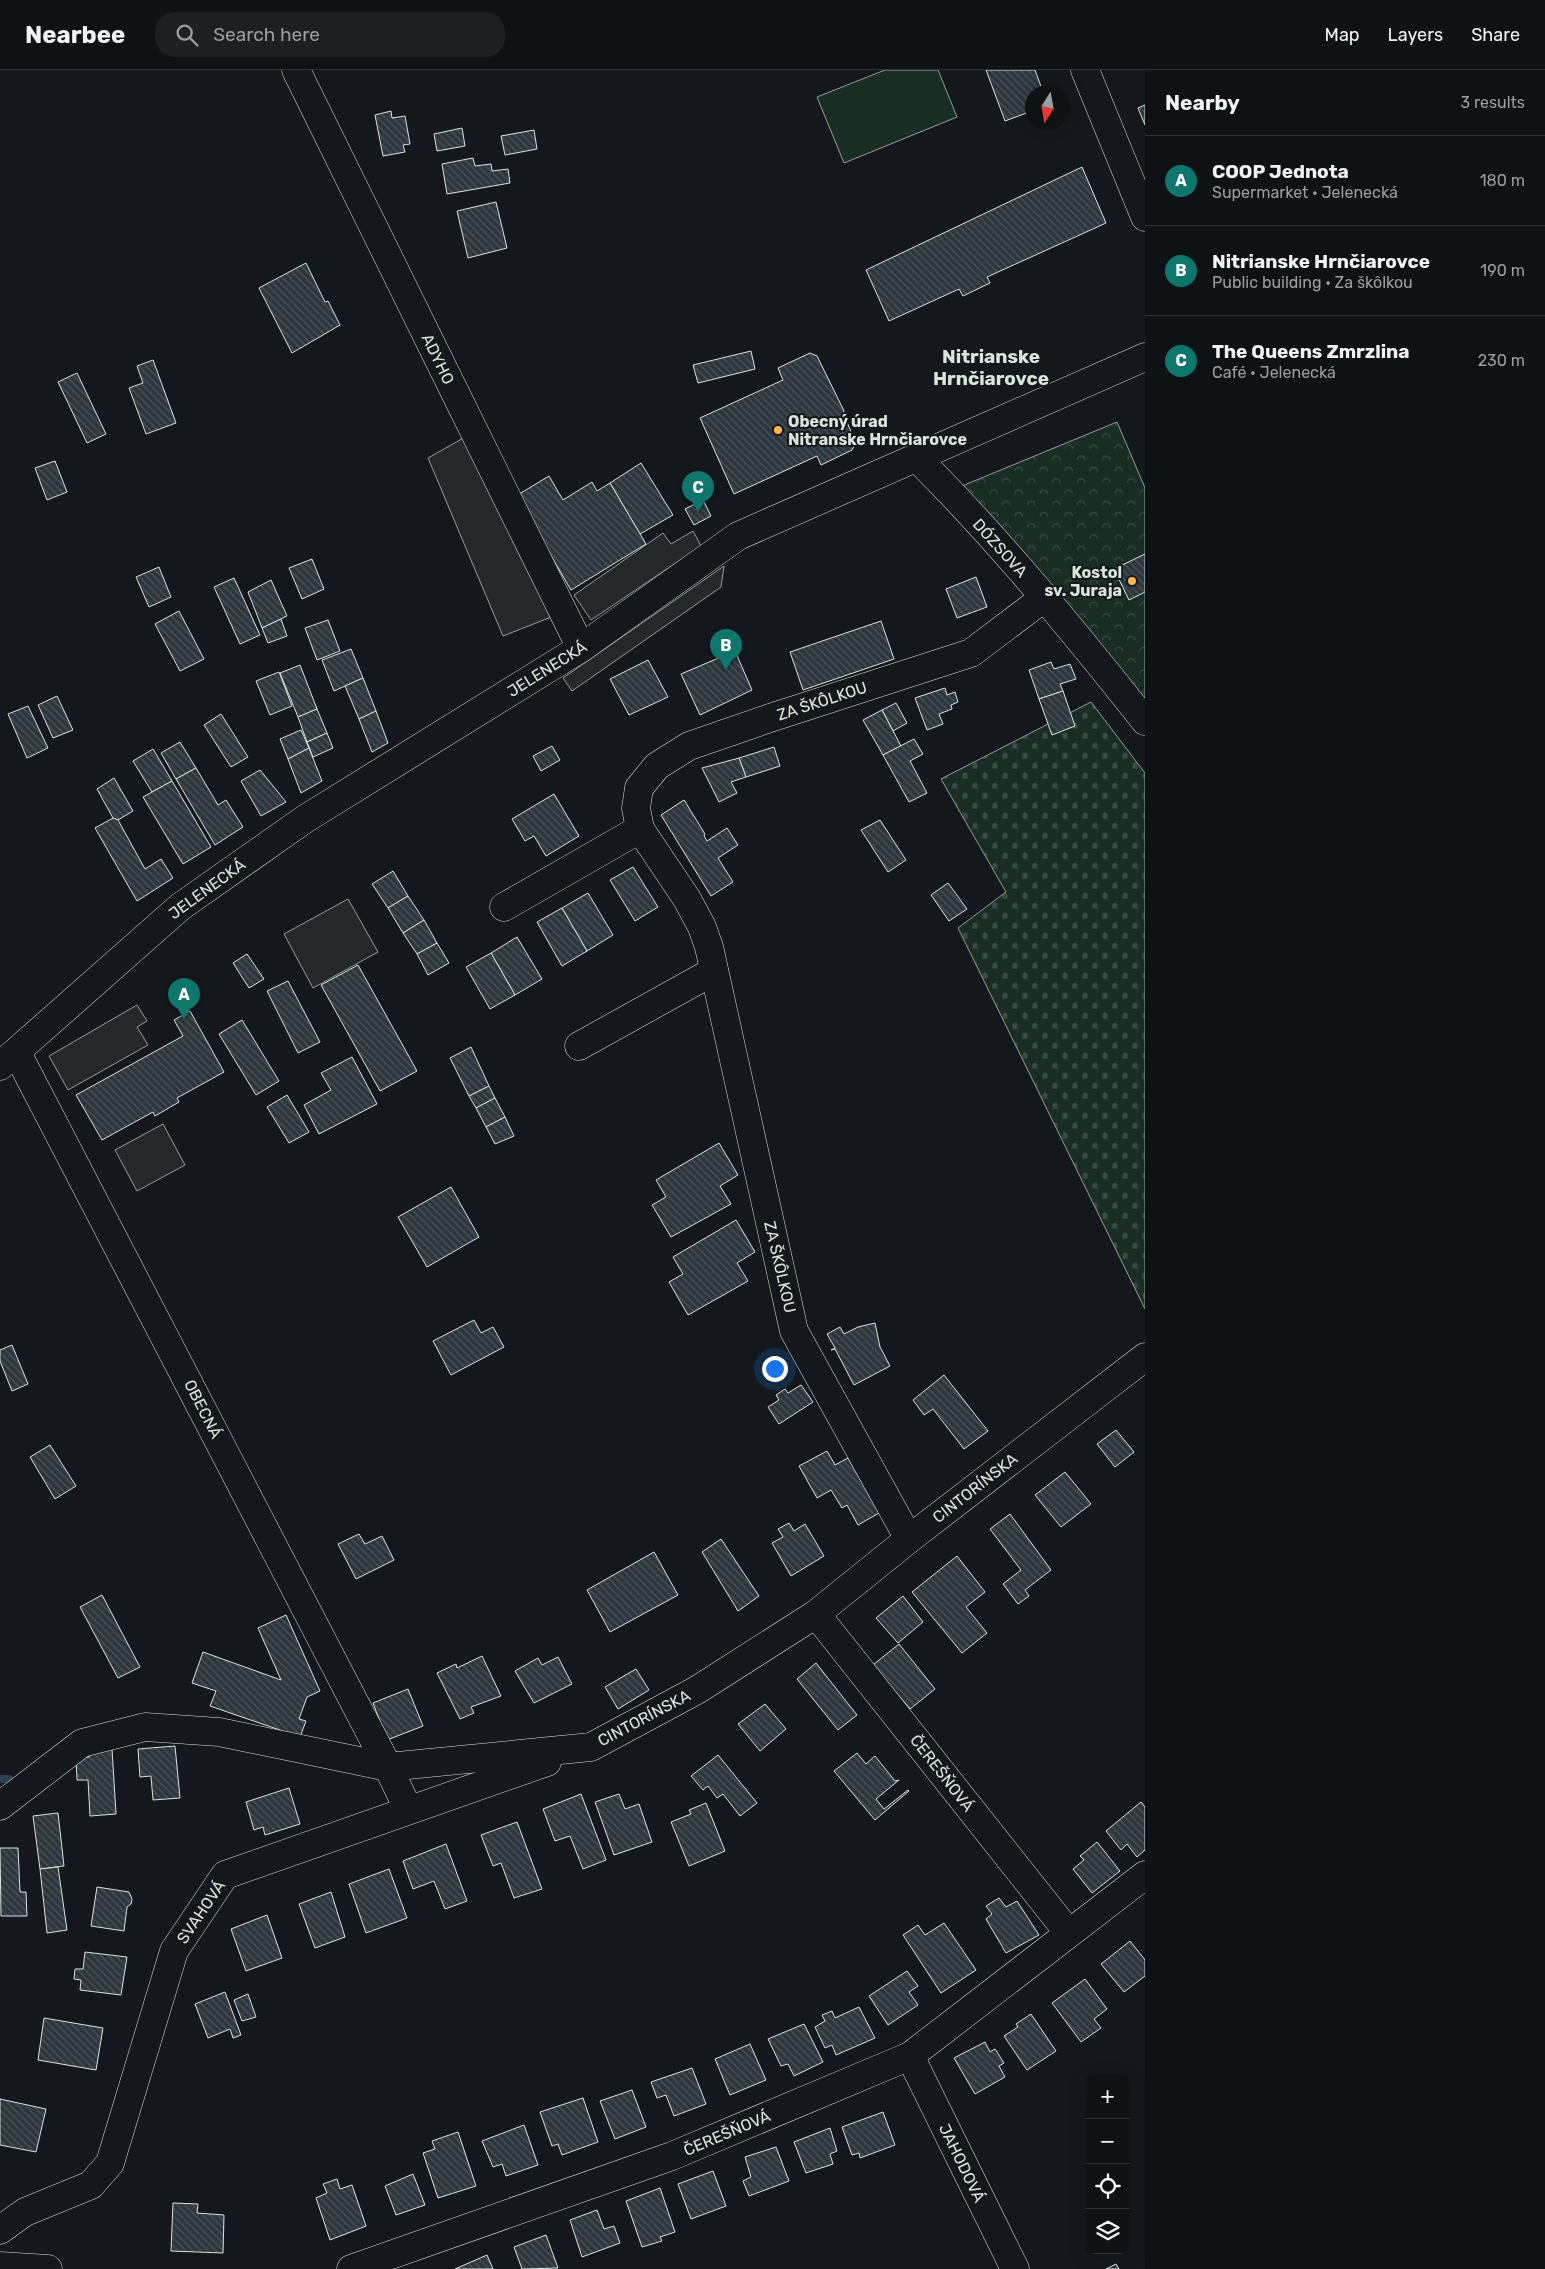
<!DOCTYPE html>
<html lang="en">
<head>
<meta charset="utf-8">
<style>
  :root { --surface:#0f1215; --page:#1d2022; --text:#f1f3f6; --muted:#9b9ea0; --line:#2f3234; --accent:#0f766e }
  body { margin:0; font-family:Rubik,sans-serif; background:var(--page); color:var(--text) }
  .controls { position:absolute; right:15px; bottom:15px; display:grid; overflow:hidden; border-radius:10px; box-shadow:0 5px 20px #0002 }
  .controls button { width:45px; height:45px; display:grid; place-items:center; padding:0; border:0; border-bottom:1px solid var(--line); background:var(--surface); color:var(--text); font:25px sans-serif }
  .compass { position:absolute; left:1025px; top:15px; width:45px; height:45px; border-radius:50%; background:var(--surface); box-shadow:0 5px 20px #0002; rotate:191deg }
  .you { position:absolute; left:774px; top:1298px; width:18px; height:18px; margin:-12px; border:4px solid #fff; border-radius:50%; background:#1a73e8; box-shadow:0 0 0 8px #1a73e833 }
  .badge { display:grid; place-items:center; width:32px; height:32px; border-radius:50%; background:var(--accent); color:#fff; font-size:16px; font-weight:700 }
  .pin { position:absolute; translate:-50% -41px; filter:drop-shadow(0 1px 2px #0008) }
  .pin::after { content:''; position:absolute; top:26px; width:18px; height:15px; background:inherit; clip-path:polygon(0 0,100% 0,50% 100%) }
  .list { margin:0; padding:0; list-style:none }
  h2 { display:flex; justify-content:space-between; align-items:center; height:65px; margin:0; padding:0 20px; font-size:21px }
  h2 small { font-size:16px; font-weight:400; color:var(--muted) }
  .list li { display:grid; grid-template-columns:32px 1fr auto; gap:15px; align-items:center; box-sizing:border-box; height:90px; padding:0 20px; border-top:1px solid var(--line) }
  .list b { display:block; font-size:19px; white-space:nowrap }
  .list p { margin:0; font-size:16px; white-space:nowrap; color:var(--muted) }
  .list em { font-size:16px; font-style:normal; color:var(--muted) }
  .icon { flex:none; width:28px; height:28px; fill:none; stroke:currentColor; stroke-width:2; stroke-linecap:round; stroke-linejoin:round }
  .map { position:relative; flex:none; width:1145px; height:2199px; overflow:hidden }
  header { display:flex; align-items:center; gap:30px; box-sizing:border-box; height:70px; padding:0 25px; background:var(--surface); border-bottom:1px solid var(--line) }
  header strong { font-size:24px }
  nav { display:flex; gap:28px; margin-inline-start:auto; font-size:18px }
  .search { width:350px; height:45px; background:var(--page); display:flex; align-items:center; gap:12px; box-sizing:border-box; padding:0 18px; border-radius:20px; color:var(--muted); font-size:19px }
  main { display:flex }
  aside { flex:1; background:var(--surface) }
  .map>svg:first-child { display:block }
  .cemetery { fill:url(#cemetery-stones); stroke:#939e99 }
  .park { fill:url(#park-crowns); stroke:#939e99 }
  .garden { fill:#1a2d24; stroke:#939e99 }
  .parking { fill:#24282b; stroke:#939e99 }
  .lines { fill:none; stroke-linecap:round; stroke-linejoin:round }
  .stream { stroke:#2f3f4d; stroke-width:8 }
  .building { fill:url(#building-back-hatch); stroke:#d8e6dc }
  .minor-casing { stroke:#d8e6dc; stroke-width:29 }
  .minor { stroke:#14181c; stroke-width:28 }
  .poi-dot { fill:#ffb74d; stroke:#14181c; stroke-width:2 }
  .labels { text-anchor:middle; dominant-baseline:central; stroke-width:4; stroke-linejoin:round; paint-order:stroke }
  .street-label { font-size:16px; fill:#d8e6dc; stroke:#14181c }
  .poi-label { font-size:16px; font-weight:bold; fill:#d8e6dc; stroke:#14181c; text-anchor:start }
  .quarter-label { font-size:19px; font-weight:bold; fill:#d8e6dc; stroke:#14181c }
</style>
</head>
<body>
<header>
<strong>Nearbee</strong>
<div class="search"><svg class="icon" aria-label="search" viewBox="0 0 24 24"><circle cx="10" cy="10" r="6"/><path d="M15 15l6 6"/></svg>Search here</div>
<nav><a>Map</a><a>Layers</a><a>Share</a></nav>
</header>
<main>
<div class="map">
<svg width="1145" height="2199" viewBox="0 0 1145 2199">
  <defs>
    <pattern id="cemetery-stones" width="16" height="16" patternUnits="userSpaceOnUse" patternTransform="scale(1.25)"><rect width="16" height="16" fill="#1a2d24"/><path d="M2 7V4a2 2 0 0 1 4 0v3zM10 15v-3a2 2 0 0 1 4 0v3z" fill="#3b4b43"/></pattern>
    <pattern id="park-crowns" width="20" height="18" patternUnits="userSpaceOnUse" patternTransform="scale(1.25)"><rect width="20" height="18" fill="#1a2d24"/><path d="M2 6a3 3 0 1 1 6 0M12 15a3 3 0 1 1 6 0" fill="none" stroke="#3b4b43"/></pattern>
    <pattern id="building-back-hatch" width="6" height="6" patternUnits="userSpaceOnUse" patternTransform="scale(1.25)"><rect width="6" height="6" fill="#2c363c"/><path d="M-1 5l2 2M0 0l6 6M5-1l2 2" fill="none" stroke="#4a5358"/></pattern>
  </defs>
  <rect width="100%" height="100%" fill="#14181c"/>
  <path class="cemetery" d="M1091,632L1145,703V1239L958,858L1006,822L941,709Z"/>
  <path class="park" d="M1117,352L1145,418V633L962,416Z"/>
  <path class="garden" d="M885,0H938L957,47L844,93L817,27Z"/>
  <g class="parking">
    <path d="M474,362L564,542L503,566L428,388Z"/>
    <path d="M693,461L701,476L591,550L574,525L663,463L671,474Z"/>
    <path d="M724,496L721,517L572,621L563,608Z"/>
    <path d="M348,829L378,882L313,918L284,864Z"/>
    <path d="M137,935L147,951L137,957L148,975L68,1020L49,986Z"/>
    <path d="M163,1054L185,1095L137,1121L115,1080Z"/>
  </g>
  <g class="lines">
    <path class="stream" d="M0,1709H9"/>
  </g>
  <g class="building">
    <path d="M986,0H1035L1043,22H1032V41L1005,51Z"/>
    <path d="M1145,35V55L1138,38Z"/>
    <path d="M391,41L392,48L405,46L410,74L403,75L405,82L383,86L375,45Z"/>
    <path d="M462,58L465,76L437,81L434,64Z"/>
    <path d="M534,60L537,79L505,85L501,66Z"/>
    <path d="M473,88L475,96L491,94L492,101L508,99L510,113L447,124L442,94Z"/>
    <path d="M1082,97L1106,153L987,207L990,213L963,226L959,219L889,251L866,200Z"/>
    <path d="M496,132L507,178L468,188L457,141Z"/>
    <path d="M306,193L325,232L328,231L340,255L292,283L259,218Z"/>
    <path d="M751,281L755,299L698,313L693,295Z"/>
    <path d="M810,283L817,286L844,341L843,343L856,373L852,380L821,395L817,386L734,424L700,348L783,310L778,298Z"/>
    <path d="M153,290L176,353L146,364L129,318L143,313L137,296Z"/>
    <path d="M77,303L106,364L87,373L58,312Z"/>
    <path d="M55,391L67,422L47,430L35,398Z"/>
    <path d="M641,393L673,445L640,464L610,413Z"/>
    <path d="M549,406L563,430L592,412L597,421L610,413L646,474L571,520L516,426Z"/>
    <path d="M703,430L711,446L694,455L685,439Z"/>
    <path d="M1145,484V522L1129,530L1114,499Z"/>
    <path d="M312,489L324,519L302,529L289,498Z"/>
    <path d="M159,497L171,527L149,537L136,507Z"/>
    <path d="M976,507L987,537L957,548L946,519Z"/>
    <path d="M234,508L260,565L240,574L214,517Z"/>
    <path d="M271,510L287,546L262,558L248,522Z"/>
    <path d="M179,541L204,589L180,601L155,554Z"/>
    <path d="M281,549L287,566L268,573L262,558Z"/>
    <path d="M328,550L340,581L317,590L305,558Z"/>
    <path d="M881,551L894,589L803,620L790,582Z"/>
    <path d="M351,579L363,608L334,621L322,590Z"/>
    <path d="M735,581L752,620L700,645L681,604Z"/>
    <path d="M648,590L668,627L629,645L610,609Z"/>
    <path d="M1051,592L1054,599L1070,594L1076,609L1060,614L1063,621L1039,629L1029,600Z"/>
    <path d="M300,595L317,639L298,647L280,603Z"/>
    <path d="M279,602L292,636L270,645L256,611Z"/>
    <path d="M363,608L376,641L359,649L345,616Z"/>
    <path d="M945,618L947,625L955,622L958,632L951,635L952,639L939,644L943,654L927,660L915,628Z"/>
    <path d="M1063,621L1075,656L1052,665L1039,629Z"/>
    <path d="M57,626L73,660L53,668L38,635Z"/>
    <path d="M896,633L907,653L893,661L882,640Z"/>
    <path d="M28,636L48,678L27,688L8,644Z"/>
    <path d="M317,639L327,663L307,672L298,647Z"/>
    <path d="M882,640L901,676L883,685L863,650Z"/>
    <path d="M376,641L388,673L372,682L359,649Z"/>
    <path d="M221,644L248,687L231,697L204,655Z"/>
    <path d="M301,660L309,678L288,689L280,669Z"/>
    <path d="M327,663L333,678L313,687L307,672Z"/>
    <path d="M914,669L923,684L910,691L927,723L909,732L883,685Z"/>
    <path d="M180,672L196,698L176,709L161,683Z"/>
    <path d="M552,676L560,690L541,701L533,686Z"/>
    <path d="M774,677L780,696L746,707L739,688Z"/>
    <path d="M309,678L322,711L301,723L288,689Z"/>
    <path d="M153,679L172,711L152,722L133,691Z"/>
    <path d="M739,688L746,707L731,712L737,723L719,732L702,698Z"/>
    <path d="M196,698L218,735L226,730L243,757L215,775L176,709Z"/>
    <path d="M260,700L286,732L261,746L241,711Z"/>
    <path d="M114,708L133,741L118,750L113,748L97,719Z"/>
    <path d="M172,711L211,777L183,794L143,727Z"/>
    <path d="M554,724L579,766L546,786L534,766L525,771L512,749Z"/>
    <path d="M684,730L705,764L704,766L707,771L727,758L738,775L718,788L733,812L711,826L661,745Z"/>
    <path d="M113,748L118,750L145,799L161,789L173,808L137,831L95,758Z"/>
    <path d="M880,750L906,790L888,802L861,760Z"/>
    <path d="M633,797L658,837L635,851L610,810Z"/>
    <path d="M393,801L408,826L388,838L372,814Z"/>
    <path d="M948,813L967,839L949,851L931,825Z"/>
    <path d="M588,823L613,865L587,881L562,838Z"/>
    <path d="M408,826L424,850L403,863L388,838Z"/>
    <path d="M562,838L587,881L562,896L537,852Z"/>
    <path d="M424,850L437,873L417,884L403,863Z"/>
    <path d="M517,867L542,909L515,925L491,883Z"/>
    <path d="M437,873L449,893L428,905L417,884Z"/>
    <path d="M491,883L515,925L490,939L466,897Z"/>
    <path d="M247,884L264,909L249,918L233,893Z"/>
    <path d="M358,895L417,1001L380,1021L321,915Z"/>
    <path d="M288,911L320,972L298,983L267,921Z"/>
    <path d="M190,941L224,1002L177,1028L179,1032L155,1046L153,1042L102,1070L76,1025L183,966L174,950Z"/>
    <path d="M242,950L279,1011L256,1025L219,964Z"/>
    <path d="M471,977L489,1016L469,1026L450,988Z"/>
    <path d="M352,987L377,1034L319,1064L304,1035L331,1020L321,1003Z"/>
    <path d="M489,1016L495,1028L476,1038L469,1026Z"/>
    <path d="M287,1025L309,1062L289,1073L267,1037Z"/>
    <path d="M495,1028L505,1047L486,1057L476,1038Z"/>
    <path d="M505,1047L514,1066L495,1074L486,1057Z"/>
    <path d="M719,1073L738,1105L720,1116L731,1134L671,1167L652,1135L666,1127L656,1110Z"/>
    <path d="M451,1117L479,1167L427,1197L398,1147Z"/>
    <path d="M736,1150L755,1182L737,1193L748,1211L688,1245L669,1212L683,1204L673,1187Z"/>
    <path d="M474,1250L481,1263L493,1257L504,1277L451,1305L433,1271Z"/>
    <path d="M875,1253L880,1277L890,1296L854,1315L835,1279L831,1280L835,1278L827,1264L840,1257L844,1264L858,1257Z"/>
    <path d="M12,1275L28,1314L12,1321L0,1291V1280Z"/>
    <path d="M944,1305L988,1361L964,1379L933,1339L924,1345L913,1330Z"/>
    <path d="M801,1315L813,1332L779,1354L768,1337L779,1330L776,1325L785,1319L788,1323Z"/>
    <path d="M1116,1360L1134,1382L1115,1397L1097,1374Z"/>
    <path d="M50,1375L76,1416L55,1429L30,1387Z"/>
    <path d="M827,1381L835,1395L848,1388L879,1443L858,1455L847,1435L842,1438L831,1420L817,1428L799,1396Z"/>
    <path d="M1065,1402L1091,1434L1061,1457L1035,1425Z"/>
    <path d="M1010,1444L1051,1500L1025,1520L1029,1526L1018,1534L1003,1514L1021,1500L990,1459Z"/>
    <path d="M789,1453L794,1461L805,1454L824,1486L791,1506L772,1473L783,1467L778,1459Z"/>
    <path d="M359,1464L365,1474L382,1466L394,1490L356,1509L338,1474Z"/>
    <path d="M721,1469L759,1526L738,1541L702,1482Z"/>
    <path d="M654,1482L678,1525L610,1562L587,1520Z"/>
    <path d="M957,1486L985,1522L966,1537L987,1563L962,1583L912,1522Z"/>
    <path d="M102,1525L140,1597L118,1608L80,1537Z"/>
    <path d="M903,1526L923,1552L898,1573L876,1548Z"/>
    <path d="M286,1545L320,1621L307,1627L299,1649L306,1651L300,1667L210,1636L216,1621L192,1613L203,1582L281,1610L258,1558Z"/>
    <path d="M899,1574L935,1619L910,1639L873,1595Z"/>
    <path d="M482,1586L501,1626L471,1637L474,1643L460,1649L437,1603L456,1594L457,1598Z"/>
    <path d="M558,1587L572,1614L534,1633L515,1601L538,1588L542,1595Z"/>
    <path d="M816,1593L857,1645L838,1660L797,1609Z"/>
    <path d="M636,1599L649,1620L618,1639L605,1617Z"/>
    <path d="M408,1619L423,1656L387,1670L373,1633Z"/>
    <path d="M765,1634L786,1659L760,1681L738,1654Z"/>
    <path d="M175,1676L180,1728L153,1730L151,1706L140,1707L138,1679Z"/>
    <path d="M112,1679L116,1744L90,1746L88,1710H77L76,1688L89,1687V1680Z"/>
    <path d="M857,1683L866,1694L875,1686L895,1711L899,1710L876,1729L884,1739L908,1720L909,1721L875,1750L834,1701Z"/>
    <path d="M718,1685L757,1733L740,1746L723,1724L717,1728L708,1716L703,1720L691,1706Z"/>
    <path d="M289,1718L300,1754L265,1765L263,1757L254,1760L246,1732Z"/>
    <path d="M581,1724L606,1790L583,1799L570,1766L555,1771L543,1739Z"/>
    <path d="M619,1724L625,1739L639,1734L652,1772L614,1785L595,1732Z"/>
    <path d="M1141,1732L1145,1737V1780L1137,1787L1127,1774L1121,1780L1106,1761Z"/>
    <path d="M706,1733L725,1781L689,1796L671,1752L691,1744L689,1740Z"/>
    <path d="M58,1743L64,1796L40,1799L33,1746Z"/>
    <path d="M517,1752L542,1819L514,1828L501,1793L493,1796L481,1765Z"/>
    <path d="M1097,1772L1120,1801L1092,1823L1073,1799L1084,1790L1080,1786Z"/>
    <path d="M446,1774L467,1831L445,1839L434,1811L413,1819L403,1791Z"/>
    <path d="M0,1778H18L20,1822H26L27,1846H1Z"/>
    <path d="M58,1797L67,1860L47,1863L40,1799Z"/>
    <path d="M389,1799L407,1848L366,1863L349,1814Z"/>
    <path d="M97,1817L129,1822L132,1829L131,1834L127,1837L124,1861L91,1856Z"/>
    <path d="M331,1822L345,1867L315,1878L299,1834Z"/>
    <path d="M999,1828L1006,1837L1017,1831L1039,1865L1006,1883L986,1849L992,1844L986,1836Z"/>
    <path d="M267,1845L282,1888L246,1901L231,1859Z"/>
    <path d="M944,1853L976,1900L941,1923L903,1865L918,1855L925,1865Z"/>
    <path d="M1130,1871L1145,1890V1906L1124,1922L1101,1894Z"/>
    <path d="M85,1882L127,1887L121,1925L80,1920L81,1910L74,1909L75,1899H83Z"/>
    <path d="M907,1901L918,1916L909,1922L918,1935L888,1955L869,1926Z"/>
    <path d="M1085,1909L1107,1939L1094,1949L1101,1958L1081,1972L1052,1933Z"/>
    <path d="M225,1922L241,1965L233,1968L230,1959L208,1968L195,1934Z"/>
    <path d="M248,1924L256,1947L242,1951L234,1930Z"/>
    <path d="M859,1937L875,1968L836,1985L832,1975L825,1978L815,1957L825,1951L822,1945L832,1941L835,1948Z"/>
    <path d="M1031,1944L1056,1981L1027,2000L1004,1966L1018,1957L1016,1954Z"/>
    <path d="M44,1948L103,1958L96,2000L38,1990Z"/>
    <path d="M804,1954L823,1992L794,2006L788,1994L781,1996L768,1969Z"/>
    <path d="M985,1972L990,1982L995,1979L1004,1993L999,1996L1005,2007L975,2024L954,1988Z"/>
    <path d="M750,1974L766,2010L730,2025L715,1989Z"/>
    <path d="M692,1998L706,2034L674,2046L666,2025L657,2028L651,2012Z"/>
    <path d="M632,2020L646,2057L615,2069L600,2031Z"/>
    <path d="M583,2028L598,2072L562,2085L558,2074L552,2076L540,2042Z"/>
    <path d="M0,2029L46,2039L36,2082L0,2075Z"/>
    <path d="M883,2042L895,2075L860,2088L859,2083L852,2085L842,2057Z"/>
    <path d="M524,2055L538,2095L506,2106L502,2094L493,2097L482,2071Z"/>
    <path d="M830,2058L837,2081L830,2084L833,2094L806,2103L794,2072Z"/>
    <path d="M458,2062L476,2116L438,2128L423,2083L435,2079L432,2071Z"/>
    <path d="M776,2077L789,2111L749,2126L743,2111L751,2107L745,2087Z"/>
    <path d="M713,2101L726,2136L691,2149L678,2114Z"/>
    <path d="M413,2104L425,2135L396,2145L385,2116Z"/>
    <path d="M337,2109L340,2119L352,2115L366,2156L330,2170L316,2128L327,2123L323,2114Z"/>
    <path d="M660,2118L675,2162L660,2167L662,2171L642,2177L626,2131Z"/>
    <path d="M173,2133L198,2134L197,2143L224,2145L223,2183L171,2181Z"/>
    <path d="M597,2140L604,2159L614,2156L620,2173L582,2187L570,2150Z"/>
    <path d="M546,2165L558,2198L522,2199L514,2177Z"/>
    <path d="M487,2185L493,2199H455Z"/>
    <path d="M1116,2194L1119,2199H1106Z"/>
  </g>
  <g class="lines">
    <defs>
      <g id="minor">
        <path d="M296,0L581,578"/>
        <path d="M1085,0L1145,147"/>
        <path d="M917,388C999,470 1073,560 1145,651"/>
        <path d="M504,837L640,759"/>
        <path d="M579,976L714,901"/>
        <path d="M17,983L388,1697L408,1739"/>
        <path d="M0,996L180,837L305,749L581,578L738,466L1145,287"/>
        <path d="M909,1469L794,1261L709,877L702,857L687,829L640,759L636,738L639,718L657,696L689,676L770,648L971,583L1045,527"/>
        <path d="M816,1544L1068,1862"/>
        <path d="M0,1736L82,1673L145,1657L219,1662L388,1697L591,1677L697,1620L816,1544L909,1469L1145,1287"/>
        <path d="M910,1986L1015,2199"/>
        <path d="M0,2160L25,2142L91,2115L110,2093L174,1881L225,1805L547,1692"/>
        <path d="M0,2196L48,2199"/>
        <path d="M351,2199L672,2086L910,1986L1145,1805"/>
      </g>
    </defs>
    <use href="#minor" class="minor-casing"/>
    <use href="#minor" class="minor"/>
  </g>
  <g class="poi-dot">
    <circle cx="778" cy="360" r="5"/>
    <circle cx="1132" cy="511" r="5"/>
  </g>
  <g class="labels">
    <g class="street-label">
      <text transform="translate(438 289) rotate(64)">ADYHO</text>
      <text transform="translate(1000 478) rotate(48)">DÓZSOVA</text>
      <text transform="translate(547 599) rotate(-32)">JELENECKÁ</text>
      <text transform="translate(822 631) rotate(-18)">ZA ŠKÔLKOU</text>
      <text transform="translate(207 819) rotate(-36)">JELENECKÁ</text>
      <text transform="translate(780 1197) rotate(77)">ZA ŠKÔLKOU</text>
      <text transform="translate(203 1339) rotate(63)">OBECNÁ</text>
      <text transform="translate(975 1418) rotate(-38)">CINTORÍNSKA</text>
      <text transform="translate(644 1648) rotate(-28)">CINTORÍNSKA</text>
      <text transform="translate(942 1703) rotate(52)">ČEREŠŇOVÁ</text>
      <text transform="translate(201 1842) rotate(-56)">SVAHOVÁ</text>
      <text transform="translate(727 2063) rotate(-23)">ČEREŠŇOVÁ</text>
      <text transform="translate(962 2093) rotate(64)">JAHODOVÁ</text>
    </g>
    <g class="poi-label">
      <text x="788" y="351">Obecný úrad<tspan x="788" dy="18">Nitranske Hrnčiarovce</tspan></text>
      <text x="1122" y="502" text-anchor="end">Kostol<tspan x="1122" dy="18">sv. Juraja</tspan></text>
    </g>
    <g class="quarter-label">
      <text x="991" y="286">Nitrianske<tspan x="991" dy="22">Hrnčiarovce</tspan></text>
    </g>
  </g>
</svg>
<div class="controls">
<button>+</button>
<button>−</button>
<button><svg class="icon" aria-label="locate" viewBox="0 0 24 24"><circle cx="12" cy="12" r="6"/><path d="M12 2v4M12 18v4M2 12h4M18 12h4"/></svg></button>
<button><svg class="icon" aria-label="layers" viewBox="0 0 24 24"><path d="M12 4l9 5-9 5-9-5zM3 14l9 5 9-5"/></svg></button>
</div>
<svg class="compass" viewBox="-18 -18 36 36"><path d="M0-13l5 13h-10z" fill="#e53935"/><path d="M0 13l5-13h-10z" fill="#9b9ea0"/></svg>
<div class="you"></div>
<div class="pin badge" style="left:184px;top:949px">A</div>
<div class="pin badge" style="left:726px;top:600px">B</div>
<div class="pin badge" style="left:698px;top:442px">C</div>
</div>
<aside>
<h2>Nearby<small>3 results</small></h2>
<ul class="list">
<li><span class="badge">A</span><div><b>COOP Jednota</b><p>Supermarket · Jelenecká</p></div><em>180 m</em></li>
<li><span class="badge">B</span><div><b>Nitrianske Hrnčiarovce</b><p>Public building · Za škôlkou</p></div><em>190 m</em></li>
<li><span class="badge">C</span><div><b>The Queens Zmrzlina</b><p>Café · Jelenecká</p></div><em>230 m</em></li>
</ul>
</aside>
</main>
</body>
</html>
